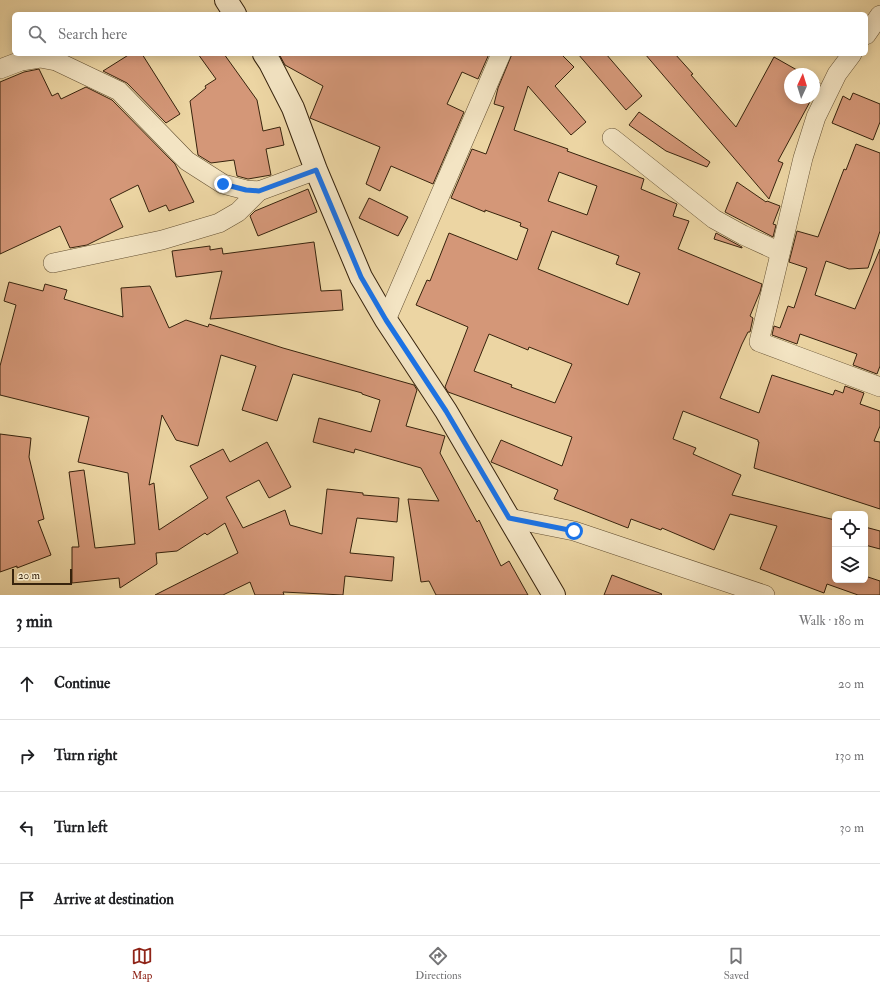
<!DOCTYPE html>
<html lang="en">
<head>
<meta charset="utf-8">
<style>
  :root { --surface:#fff; --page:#f2f2f2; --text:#202124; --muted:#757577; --line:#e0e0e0; --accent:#8f2418 }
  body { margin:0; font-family:"IM FELL Double Pica",serif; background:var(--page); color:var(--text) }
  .controls { position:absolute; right:12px; bottom:12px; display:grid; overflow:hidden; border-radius:6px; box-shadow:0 2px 10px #0003 }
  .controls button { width:36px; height:36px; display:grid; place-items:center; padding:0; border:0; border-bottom:1px solid var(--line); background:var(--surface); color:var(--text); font:20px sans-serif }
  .compass { position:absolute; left:784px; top:68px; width:36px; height:36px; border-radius:50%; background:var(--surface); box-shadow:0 2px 10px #0003; rotate:4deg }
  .scale { position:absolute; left:12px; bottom:10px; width:60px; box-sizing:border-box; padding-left:4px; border:2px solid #37230d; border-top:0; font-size:11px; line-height:14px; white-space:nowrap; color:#37230d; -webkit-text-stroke:3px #f3e4c3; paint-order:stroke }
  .stop { position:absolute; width:12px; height:12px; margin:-9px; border:3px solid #1a73e8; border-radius:50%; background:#fff }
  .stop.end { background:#1a73e8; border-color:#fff; box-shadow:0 1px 4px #0008 }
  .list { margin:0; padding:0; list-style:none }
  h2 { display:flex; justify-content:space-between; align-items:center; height:52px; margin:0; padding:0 16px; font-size:17px }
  h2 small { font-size:13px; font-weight:400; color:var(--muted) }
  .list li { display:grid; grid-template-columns:26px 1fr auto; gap:12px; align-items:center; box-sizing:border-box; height:72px; padding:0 16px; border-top:1px solid var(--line) }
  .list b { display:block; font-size:15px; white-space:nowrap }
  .list em { font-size:13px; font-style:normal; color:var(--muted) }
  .icon { flex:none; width:22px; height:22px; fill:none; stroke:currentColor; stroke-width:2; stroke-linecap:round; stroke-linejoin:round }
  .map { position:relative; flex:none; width:880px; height:595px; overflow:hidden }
  .search { position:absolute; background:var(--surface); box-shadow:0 2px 10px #0003; left:12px; right:12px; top:12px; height:44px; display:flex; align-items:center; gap:10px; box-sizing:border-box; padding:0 14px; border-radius:6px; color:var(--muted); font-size:15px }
  .sheet { height:340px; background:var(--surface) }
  nav { display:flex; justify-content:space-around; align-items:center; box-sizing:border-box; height:56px; border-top:1px solid var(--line); background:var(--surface); font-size:11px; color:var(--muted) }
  nav a { display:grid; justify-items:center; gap:2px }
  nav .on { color:var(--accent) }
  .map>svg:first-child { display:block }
  .building { fill:#d49778; stroke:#37230d; fill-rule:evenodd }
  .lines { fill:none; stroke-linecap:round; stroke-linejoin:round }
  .street-casing { stroke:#645032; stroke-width:20 }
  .secondary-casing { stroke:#37230d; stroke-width:24 }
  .street { stroke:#f3e4c3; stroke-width:19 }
  .secondary { stroke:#f3e4c3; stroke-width:22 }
  .route { stroke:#1a73e8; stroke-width:5 }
</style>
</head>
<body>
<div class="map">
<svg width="880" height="595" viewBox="0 0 880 595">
  <rect width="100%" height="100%" fill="#ecd5a3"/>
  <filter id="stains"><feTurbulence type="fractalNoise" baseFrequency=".005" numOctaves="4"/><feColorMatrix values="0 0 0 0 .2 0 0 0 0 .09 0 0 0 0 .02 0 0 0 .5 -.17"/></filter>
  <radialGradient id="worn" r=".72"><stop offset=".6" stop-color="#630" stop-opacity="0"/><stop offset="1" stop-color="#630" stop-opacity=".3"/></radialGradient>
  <g class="building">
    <path d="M130,54H142L180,114L166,123L127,83L103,71Z"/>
    <path d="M198,54H224L257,100L263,131L280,127L284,145L266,149L271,175L248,179L237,176L234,160L211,163L198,155L190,101L206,88L205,86L216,79Z"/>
    <path d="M279,54H489L478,79L462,72L447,104L464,112L433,184L391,166L380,191L366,184L380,147L310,118L323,86L285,65Z"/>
    <path d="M512,54H561L574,67L555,86L586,122L571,135L528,86L514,130L568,149L567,151L644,179L641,189L677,204L673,216L689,221L678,249L762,284L760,292L750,316L753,318L750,332H748L742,344L720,398L759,413L772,375L833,395L835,390L843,393L845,386L864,393L860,404L880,411V426L874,441L880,442V509L754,468L759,442H758V440L683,411L673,439L696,448L693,454L741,475L732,495L835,520V580H865V576L880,581V595H858L827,584L824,593L760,569L777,526L730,514L714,550L662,528L661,530L631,519L628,528L554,499L558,490L491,462L501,440L562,466L572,437L448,392L445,387L468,327L416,305L427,280L430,281L449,233L517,260L528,229L520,226L521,223L485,210V212L451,198L472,149L486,154L504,107L494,104L498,88ZM559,172L597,186L587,215L548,201ZM552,231L619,256L616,264L640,273L628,305L538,269ZM489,334L528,350L529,347L572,364L555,403L511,387L512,385L474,371Z"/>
    <path d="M578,54H606L642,96L626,110Z"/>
    <path d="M645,54H675L693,74L691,75L736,127L774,57L804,74H790V98H812L778,161L783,163L769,199Z"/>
    <path d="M39,69L52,96L58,93L61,99L86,87L112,100L175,164L194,202L169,211L166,205L149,212L138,185L110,199L123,227L87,245L70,248L60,226L0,254V82L24,72Z"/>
    <path d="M814,80L820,83L814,95Z"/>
    <path d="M853,93L880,104V122L873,140L832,123L843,96L850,100Z"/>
    <path d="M639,112L710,162L707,167L666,151L629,125Z"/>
    <path d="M856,144L880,153V231L868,268L849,269L826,261L815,295L855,309L880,249V366L877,374L853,365L857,354L800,334L797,344L772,335L774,326L780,328L788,306L794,308L807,268L789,262L797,231L818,237L844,169L846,170Z"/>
    <path d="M737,182L766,202L767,201L780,206L773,224L776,225L773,237L725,212Z"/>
    <path d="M308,189L317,212L258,236L250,216L255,211Z"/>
    <path d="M369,198L408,217L398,236L359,218Z"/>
    <path d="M716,233L742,247V248L714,239Z"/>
    <path d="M314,242L321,291L341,290L343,310L210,319L222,271L176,277L172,251L210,246V250L222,248L223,254Z"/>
    <path d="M9,282L43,291L45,284L67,290L64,299L123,317L121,288L150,286L169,328L186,320L208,327L209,324L283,348L414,385L417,390L406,426L445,436L440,453L477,522L479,520L501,566L509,561L528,595H436L429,581L421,582L408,499L439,501L421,468L355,449L354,453L313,442L319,418L371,432L380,400L362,394V393L293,374L277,421L242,410L256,366L221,355L198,446L176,440L162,415L149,485L154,483L159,530L208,498L190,466L223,449L230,462L267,442L291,487L269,498L259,480L226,497L243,528L285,510L290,525L322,534L327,489L363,493V495L399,498L397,522L357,518L350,553L394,557L392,581L345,576L343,595L283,592L284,595H255L250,582L223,595H155L238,553L225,523L207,535L205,533L177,551L156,553L157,564L120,588L119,578L72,583V547H79L69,472L84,470L95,548L135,544L128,473L78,462L89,417L0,395V366L16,305L4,301Z"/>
    <path d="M0,434L31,438L29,457L44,519L38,521L51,555L17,568V566L0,572Z"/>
    <path d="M865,527L880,531V549L865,545Z"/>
    <path d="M612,575L662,594L661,595H604Z"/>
  </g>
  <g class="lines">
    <defs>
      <g id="street">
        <path d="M866,35L880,15"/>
        <path d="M852,54L837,74L816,117L803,158L759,342L880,387"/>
        <path d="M0,69L21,61L40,58L56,61L119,91L187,161L223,184L246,190L259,191L316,170"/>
        <path d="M612,138L714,219L743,235L780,252"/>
        <path d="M53,263L162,240L219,223L238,212L259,191"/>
        <path d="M386,320L501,54"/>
        <path d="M509,518L574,531L765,595"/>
      </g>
      <g id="secondary">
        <path d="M226,0L235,14"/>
        <path d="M264,54L270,63L293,108L316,170L361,277L386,320L446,411L554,595"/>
      </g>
    </defs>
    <use href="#street" class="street-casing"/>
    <use href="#secondary" class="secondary-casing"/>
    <use href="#street" class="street"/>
    <use href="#secondary" class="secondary"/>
  </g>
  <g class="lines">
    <path class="route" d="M223,184L246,190L259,191L316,170L361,277L386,320L446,411L509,518L574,531"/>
  </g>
  <rect width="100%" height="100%" filter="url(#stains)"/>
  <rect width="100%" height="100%" fill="url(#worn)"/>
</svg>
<div class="controls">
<button><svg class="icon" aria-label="locate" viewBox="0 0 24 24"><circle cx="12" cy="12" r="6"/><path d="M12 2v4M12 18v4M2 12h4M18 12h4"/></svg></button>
<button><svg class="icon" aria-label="layers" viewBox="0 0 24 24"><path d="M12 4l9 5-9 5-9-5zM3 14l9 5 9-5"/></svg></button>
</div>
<svg class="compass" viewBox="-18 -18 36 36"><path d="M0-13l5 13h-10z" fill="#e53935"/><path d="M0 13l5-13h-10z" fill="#757577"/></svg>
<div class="scale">20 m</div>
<div class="stop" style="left:574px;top:531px"></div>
<div class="stop end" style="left:223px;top:184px"></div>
<div class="search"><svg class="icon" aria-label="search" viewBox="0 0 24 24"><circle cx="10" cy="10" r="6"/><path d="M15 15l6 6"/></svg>Search here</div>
</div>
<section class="sheet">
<h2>3 min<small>Walk · 180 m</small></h2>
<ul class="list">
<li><svg class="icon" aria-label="ahead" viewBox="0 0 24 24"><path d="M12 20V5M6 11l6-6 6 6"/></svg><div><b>Continue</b></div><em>20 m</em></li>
<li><svg class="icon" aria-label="right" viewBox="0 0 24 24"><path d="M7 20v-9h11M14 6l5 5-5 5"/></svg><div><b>Turn right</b></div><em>130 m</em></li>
<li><svg class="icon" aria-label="left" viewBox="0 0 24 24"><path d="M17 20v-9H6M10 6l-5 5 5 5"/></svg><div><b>Turn left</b></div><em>30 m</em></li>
<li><svg class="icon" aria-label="arrive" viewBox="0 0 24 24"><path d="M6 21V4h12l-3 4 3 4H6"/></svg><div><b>Arrive at destination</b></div></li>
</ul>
</section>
<nav>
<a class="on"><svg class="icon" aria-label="map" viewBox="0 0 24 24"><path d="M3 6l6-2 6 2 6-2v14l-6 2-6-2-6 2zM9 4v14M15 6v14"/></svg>Map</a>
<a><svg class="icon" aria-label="directions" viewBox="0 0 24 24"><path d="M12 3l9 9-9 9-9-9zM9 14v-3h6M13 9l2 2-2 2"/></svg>Directions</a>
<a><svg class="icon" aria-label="saved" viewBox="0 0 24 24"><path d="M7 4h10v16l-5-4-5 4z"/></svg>Saved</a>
</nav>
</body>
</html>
